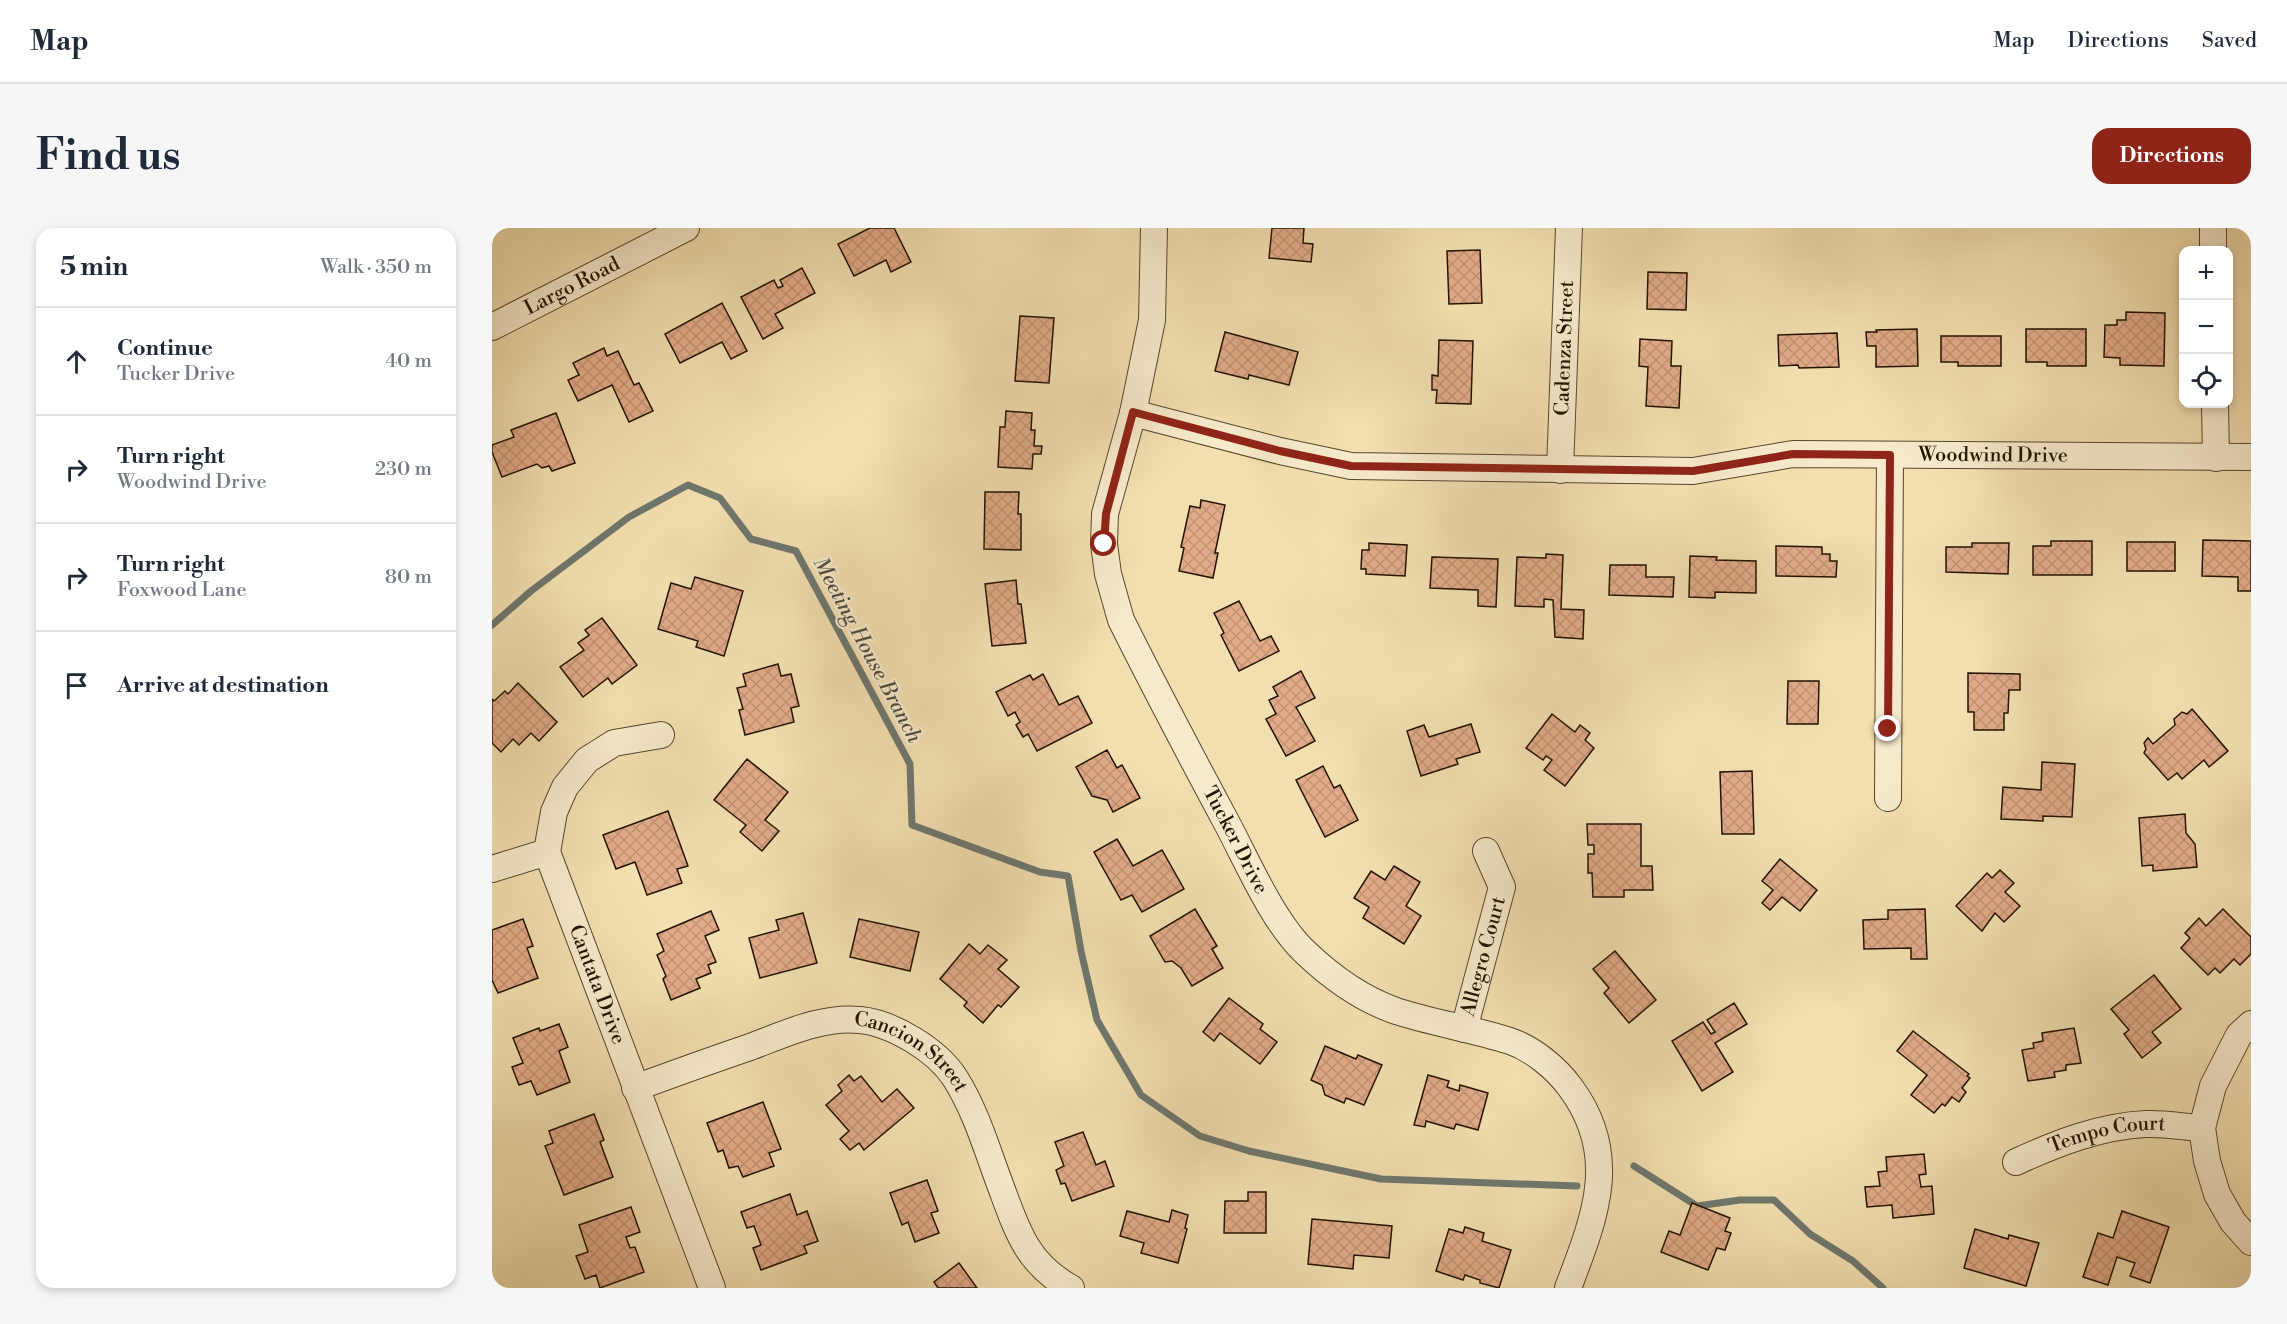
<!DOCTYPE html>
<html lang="en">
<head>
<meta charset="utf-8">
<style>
  :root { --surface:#fff; --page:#f6f6f7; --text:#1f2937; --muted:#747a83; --line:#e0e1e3; --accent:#8f2418 }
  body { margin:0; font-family:"Libre Bodoni",serif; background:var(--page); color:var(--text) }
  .controls { position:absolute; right:18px; top:18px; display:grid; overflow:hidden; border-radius:12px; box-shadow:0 3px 9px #0003 }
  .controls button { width:54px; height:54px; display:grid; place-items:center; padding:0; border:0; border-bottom:2px solid var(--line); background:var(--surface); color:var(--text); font:30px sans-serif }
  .stop { position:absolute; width:18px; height:18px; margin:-14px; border:4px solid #8f2418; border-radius:50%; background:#fff }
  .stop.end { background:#8f2418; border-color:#fff; box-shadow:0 2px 6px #0008 }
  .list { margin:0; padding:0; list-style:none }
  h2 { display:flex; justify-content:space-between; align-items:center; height:78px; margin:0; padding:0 24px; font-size:26px }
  h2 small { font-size:20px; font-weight:400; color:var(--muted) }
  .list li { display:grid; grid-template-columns:39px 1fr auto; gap:18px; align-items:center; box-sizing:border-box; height:108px; padding:0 24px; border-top:2px solid var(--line) }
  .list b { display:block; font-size:22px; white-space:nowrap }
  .list p { margin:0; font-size:20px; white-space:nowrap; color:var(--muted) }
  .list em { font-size:20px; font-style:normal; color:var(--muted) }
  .icon { flex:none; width:33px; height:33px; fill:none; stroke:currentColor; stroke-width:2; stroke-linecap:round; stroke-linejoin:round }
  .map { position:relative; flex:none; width:1759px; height:1060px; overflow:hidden; border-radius:18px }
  header { display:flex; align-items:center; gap:36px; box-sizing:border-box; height:84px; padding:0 30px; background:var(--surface); border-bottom:2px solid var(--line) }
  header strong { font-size:28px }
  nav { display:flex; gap:33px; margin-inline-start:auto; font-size:21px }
  .intro { display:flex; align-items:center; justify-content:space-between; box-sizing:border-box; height:144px; padding:0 36px }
  h1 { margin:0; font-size:42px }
  .button { padding:15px 27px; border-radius:18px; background:var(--accent); color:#fff; font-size:21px; font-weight:700 }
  main { display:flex; gap:36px; padding:0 36px }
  aside { flex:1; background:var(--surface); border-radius:18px; box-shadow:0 3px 9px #0003 }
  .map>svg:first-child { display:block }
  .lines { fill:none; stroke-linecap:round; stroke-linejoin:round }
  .stream { stroke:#6f776e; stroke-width:7 }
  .building { fill:url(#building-cross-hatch); stroke:#231300; stroke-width:1.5 }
  .minor-casing { stroke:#57462c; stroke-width:28 }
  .minor { stroke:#f7eacc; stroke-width:26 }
  .route { stroke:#8f2418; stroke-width:8 }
  .labels { text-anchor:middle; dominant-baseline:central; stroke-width:4.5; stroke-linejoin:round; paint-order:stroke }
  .street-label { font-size:20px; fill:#231300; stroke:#f7eacc }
  .water-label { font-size:21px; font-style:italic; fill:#4f4d40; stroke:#f7eacc }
</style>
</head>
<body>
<header>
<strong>Map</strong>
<nav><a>Map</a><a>Directions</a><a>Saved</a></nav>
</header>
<div class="intro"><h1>Find us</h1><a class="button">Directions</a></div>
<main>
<aside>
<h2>5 min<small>Walk · 350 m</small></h2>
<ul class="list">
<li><svg class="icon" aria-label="ahead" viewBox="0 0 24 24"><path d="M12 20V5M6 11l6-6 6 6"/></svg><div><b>Continue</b><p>Tucker Drive</p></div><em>40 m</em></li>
<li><svg class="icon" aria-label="right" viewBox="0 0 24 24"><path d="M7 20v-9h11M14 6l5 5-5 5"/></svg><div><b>Turn right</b><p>Woodwind Drive</p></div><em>230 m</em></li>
<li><svg class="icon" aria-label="right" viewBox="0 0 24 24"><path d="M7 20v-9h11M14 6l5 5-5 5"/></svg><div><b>Turn right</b><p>Foxwood Lane</p></div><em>80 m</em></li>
<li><svg class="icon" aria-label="arrive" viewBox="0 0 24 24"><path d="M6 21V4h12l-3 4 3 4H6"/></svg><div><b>Arrive at destination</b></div></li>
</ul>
</aside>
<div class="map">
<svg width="1759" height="1060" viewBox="0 0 1759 1060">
  <defs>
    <pattern id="building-cross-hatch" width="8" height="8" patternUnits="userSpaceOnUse" patternTransform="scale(1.5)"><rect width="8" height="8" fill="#e1ab89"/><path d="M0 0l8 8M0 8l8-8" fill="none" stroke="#c19274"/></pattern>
  </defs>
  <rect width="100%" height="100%" fill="#f2dfb0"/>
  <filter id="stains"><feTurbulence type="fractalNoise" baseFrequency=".00333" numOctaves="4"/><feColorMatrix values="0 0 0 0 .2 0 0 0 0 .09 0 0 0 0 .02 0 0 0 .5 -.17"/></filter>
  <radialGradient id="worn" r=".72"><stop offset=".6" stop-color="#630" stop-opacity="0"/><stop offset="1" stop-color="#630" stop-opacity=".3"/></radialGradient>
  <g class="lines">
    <g class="stream">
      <path d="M0,397L39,363L137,289L196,257L228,270L259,311L304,323L418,536L420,597L548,644L576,648L589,723L605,792L649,867L708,908L757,923L889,951L1085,958"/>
      <path d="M1142,938L1205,978L1248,972H1282L1318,1006L1361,1033L1391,1060"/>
    </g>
  </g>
  <g class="building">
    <path d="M378,0H402L419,34L399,44L394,32L362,48L346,16Z"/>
    <path d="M780,0H812L811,15L821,16L819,34L777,30Z"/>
    <path d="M988,22L990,75L957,76L955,23Z"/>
    <path d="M310,40L323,65L283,86L291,100L271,111L249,69L282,52L286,60L291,58L288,52Z"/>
    <path d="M1156,44L1195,45L1194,82L1155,81Z"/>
    <path d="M230,75L255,123L239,131L230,114L188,135L173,106Z"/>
    <path d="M1634,84L1673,85L1672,138L1628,137V130L1612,129L1613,97H1625V92H1634Z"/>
    <path d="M528,88L562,90L557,155L523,153Z"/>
    <path d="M1425,101L1426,138L1384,139V118H1375L1374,104H1385L1384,102Z"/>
    <path d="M1534,101H1594V138H1555V134H1534Z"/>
    <path d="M733,104L806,124L797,157L757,147L756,151L723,143Z"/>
    <path d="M1345,105L1347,139L1307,140L1306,137L1287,138L1286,107Z"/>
    <path d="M1449,108H1509V138H1466V134H1449Z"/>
    <path d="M1148,111L1180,113L1179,138H1189L1187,180L1154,178L1156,139L1147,138Z"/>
    <path d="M947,112L981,113L979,176L944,175L945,162H940V147L946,148Z"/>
    <path d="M112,120L115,128L126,123L142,157L147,155L161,183L137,194L120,157L86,173L76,152L87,147L81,135Z"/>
    <path d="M514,183L540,185L539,202H543L542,218H550L549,226H541L540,241L506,239L508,199H513Z"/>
    <path d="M64,185L83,235L60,243L57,238L50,240L45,236L10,249L0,224V217L22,209L19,202Z"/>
    <path d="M493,264H527L526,286H529V322L492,321Z"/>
    <path d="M709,272L733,277L723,325H726L721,350L687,343L692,320L689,319L698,278L708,280Z"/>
    <path d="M1711,312L1759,313V363H1746V349L1710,348Z"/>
    <path d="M1559,313H1600V347H1541V318H1559Z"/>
    <rect x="1635" y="314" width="48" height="29"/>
    <path d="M877,315L915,317L913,348L874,346V341H869L870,322H877Z"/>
    <path d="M1480,315H1517L1516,346L1454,344V319H1480Z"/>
    <path d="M1284,318L1330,319V326H1338V333H1345L1344,349L1284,348Z"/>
    <path d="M1054,326L1071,327L1069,381L1092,382L1091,411L1063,409L1061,372L1052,371V379L1023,378L1025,329L1054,330Z"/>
    <path d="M1198,328L1225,329L1224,332L1264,333V365L1223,364V370L1197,369Z"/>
    <path d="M940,329L1006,331L1004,379L986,378V362L938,360Z"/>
    <path d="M1118,337H1154V349H1182L1181,369L1117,367Z"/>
    <path d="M203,349L251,363L232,428L204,419L206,413L166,401L179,355L199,361Z"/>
    <path d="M524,352L526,376H529L534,415L500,418L493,356Z"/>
    <path d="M747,373L768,413L779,408L787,423L747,443L729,407L732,405L722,385Z"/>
    <path d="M110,390L145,437L120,456L116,450L91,469L68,439L92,422L86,415L97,407L93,402Z"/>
    <path d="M286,436L289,448L299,446L307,478L299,480L302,494L253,507L247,482L251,481L245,460L254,458L251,446Z"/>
    <path d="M809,443L823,470L804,479L823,513L794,528L774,491L784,486L777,472L786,468L781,459Z"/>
    <path d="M1476,445L1528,446V462H1517L1516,485H1512V502H1482V484H1476Z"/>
    <path d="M551,446L567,477L586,468L600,495L545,523L536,506L531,509L524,497L528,494L523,484L516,488L504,464L538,447L541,452Z"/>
    <path d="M1296,453H1327L1326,496H1295Z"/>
    <path d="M26,455L65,494L47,513L39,505L27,517L21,511L9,524L0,515V471L2,473L13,463L16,466Z"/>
    <path d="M1700,481L1736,523L1717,539L1712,532L1690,551L1685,545L1676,552L1652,525L1654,521L1652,515L1656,510L1661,516L1683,497L1682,491L1690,484L1695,486Z"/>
    <path d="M1060,486L1083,504L1088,497L1098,505L1093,512L1102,520L1073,558L1052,542L1060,532L1054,528L1051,532L1034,520Z"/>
    <path d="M979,496L988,524L964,531L966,536L929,548L915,503L932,497L937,509Z"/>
    <path d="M615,522L625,540L630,537L648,570L621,584L615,572L600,568L584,539Z"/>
    <path d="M255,531L296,564L273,592L287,603L270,623L248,604L254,597L222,572Z"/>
    <path d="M1550,534L1583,536L1580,589L1551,588V593L1509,591L1511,559L1549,562Z"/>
    <path d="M831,538L842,560L848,557L866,592L833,609L804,552Z"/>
    <path d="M1260,543L1262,606H1230L1228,544Z"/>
    <path d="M176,583L196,638L185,641L190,655L155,667L143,634L124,641L111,607Z"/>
    <path d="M1693,586L1694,605L1703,616L1705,639L1661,643V637L1650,638L1647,590Z"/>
    <path d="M1095,596H1149V638H1160L1161,662H1132V669H1101L1100,645H1096V626H1102V617H1096Z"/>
    <path d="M625,611L641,638L670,622L692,661L650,684L640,667L629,672L602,624Z"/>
    <path d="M1288,631L1325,662L1308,683L1290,669L1278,682L1270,675L1281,662L1270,653Z"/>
    <path d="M902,638L928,654L914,678L929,688L912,716L871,690L877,679L862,670L879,643L893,652Z"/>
    <path d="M1508,642L1522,655L1513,664L1528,678L1512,694L1503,685L1490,703L1464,678L1495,645L1500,650Z"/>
    <path d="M703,681L725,718L720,721L731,740L700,758L689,740L680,733L673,734L658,708Z"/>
    <path d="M1433,681L1435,731H1419V720L1372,721L1371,692L1396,691V682Z"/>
    <path d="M1731,681L1759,709V726L1748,737L1742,731L1728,745L1723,740L1716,747L1689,720L1698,710L1693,705L1707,690L1714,698Z"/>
    <path d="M219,683L227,702L213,708L224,734L216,737L219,745L204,751L208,760L179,772L171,751L174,748L165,727L172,723L165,706Z"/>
    <path d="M311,685L325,735L268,750L257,710L287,702L284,692Z"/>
    <path d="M31,691L41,718L35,720L46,750L6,765L0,752V702Z"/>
    <path d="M367,691L427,704L418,743L358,729Z"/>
    <path d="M477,716L488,726L496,717L515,732L506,741L527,759L509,779L506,777L491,795L472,778L475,774L448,751Z"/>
    <path d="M1123,723L1164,772L1137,795L1112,765L1117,760L1101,741Z"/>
    <path d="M1662,747L1689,781L1660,804L1669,815L1650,830L1632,806L1637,802L1619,781Z"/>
    <path d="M737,770L771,796L768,801L785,814L768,836L728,805L722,813L711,804Z"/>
    <path d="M1242,775L1255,796L1223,815L1241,844L1210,863L1180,813L1211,794L1219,806L1223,804L1215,792Z"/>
    <path d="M67,796L76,819L67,823L78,854L45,867L39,853L27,857L20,839L31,835L21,810L47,800L48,803Z"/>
    <path d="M1582,800L1589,835L1574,837V842L1562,844L1563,849L1536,853L1530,822L1542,820L1541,815L1551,813L1550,805Z"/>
    <path d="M1421,803L1477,846L1475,848L1478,850L1470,860L1474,864L1467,874L1460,869L1453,878L1450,876L1442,885L1419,867L1435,847L1405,823Z"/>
    <path d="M833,818L864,831L866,827L890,837L872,877L854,870L852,875L833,867L830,857L819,852Z"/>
    <path d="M357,847L362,853L369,848L390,874L405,861L422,880L372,922L367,915L358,922L348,911L357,903L334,877L350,863L346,857Z"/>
    <path d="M936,847L957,853L955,859L967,863L968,857L996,865L986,902L964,896L962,901L934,893L933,899L922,897Z"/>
    <path d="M271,874L289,921L277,925L282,938L251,949L246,938L237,940L231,922L226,924L215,895Z"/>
    <path d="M102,886L112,912L108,914L121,949L72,967L53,918L61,915L57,903Z"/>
    <path d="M591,904L604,937L613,933L622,958L580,973L573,955L569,956L564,942L572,938L563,914Z"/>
    <path d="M1432,926L1434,946L1427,947L1429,959L1440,958L1442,986L1401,990L1400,977L1375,979L1373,959L1388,958L1386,944L1395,943L1394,929Z"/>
    <path d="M435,952L446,983L439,985L447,1005L423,1014L416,994L410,997L398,965Z"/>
    <path d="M756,964H774V1005H732L733,973H756Z"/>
    <path d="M298,966L305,987L315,983L326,1013L312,1018L315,1025L269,1042L261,1020L269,1017L262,998L255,1000L249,984Z"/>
    <path d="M1200,975L1238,990L1233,1003L1239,1005L1233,1022L1225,1020L1216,1042L1169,1024L1177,1003L1188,1007Z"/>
    <path d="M139,979L148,1004L134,1009L138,1020L143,1019L152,1044L108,1060L104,1047L93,1051L84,1028L96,1024L87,997Z"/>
    <path d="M680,982L696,987L693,1000L695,1001L686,1035L649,1025L652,1015L628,1008L635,983L677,994Z"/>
    <path d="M1630,983L1677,999L1658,1055L1638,1048L1643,1035L1625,1029L1616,1057L1591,1049L1606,1005L1621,1010Z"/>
    <path d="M820,991L900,998L897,1030L862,1027L861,1041L816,1036Z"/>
    <path d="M973,999L992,1005L990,1013L1019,1022L1007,1060L988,1055V1052L973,1047L971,1052L944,1043L957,1001L971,1005Z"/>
    <path d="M1483,1001L1516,1011L1517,1007L1547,1015L1534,1058L1472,1040Z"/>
    <path d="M467,1035L485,1060H446L442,1054Z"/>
  </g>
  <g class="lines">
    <defs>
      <g id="minor">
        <path id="s1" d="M662,0L660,92L641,185L613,286L612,316L616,346L629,392C664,462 701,532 738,601C757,638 783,696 813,724C839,749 870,771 904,783C941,795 981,801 1018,813C1041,821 1064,840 1078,859C1129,927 1103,989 1076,1060"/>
        <path d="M1721,0V22"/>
        <path id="s2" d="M0,99L194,0"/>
        <path d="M1723,176L1724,230"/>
        <path id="s3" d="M641,185L788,223L859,238L1201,243L1301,226L1759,229"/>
        <path id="s4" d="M1068,242L1077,0"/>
        <path id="s5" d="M169,507L122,515L95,532L73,559L62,584L55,624L220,1060"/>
        <path d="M1396,570L1398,227"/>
        <path d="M0,641L55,624"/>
        <path d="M1759,796L1747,807L1721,858L1710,900L1715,933L1725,966L1741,994L1759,1014"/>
        <path id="s6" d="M972,801L1010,659L994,623"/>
        <path id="s7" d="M143,860C181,846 220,832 258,819C293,806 330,788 368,792C400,795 445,822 463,850C484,883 495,922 509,959C525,1002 535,1036 579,1060"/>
        <path id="s8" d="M1524,934C1565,915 1609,898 1654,896C1672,895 1692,899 1710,900"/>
      </g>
    </defs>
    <use href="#minor" class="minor-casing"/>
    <use href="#minor" class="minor"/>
  </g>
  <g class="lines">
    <path class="route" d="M612,316L614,286L641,184L788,223L859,238L1201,243L1301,226L1398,227L1396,501"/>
  </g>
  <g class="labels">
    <g class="street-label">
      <text stroke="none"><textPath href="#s2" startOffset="90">Largo Road</textPath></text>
      <text stroke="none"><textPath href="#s4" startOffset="122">Cadenza Street</textPath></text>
      <text stroke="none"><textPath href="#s3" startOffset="868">Woodwind Drive</textPath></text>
      <text stroke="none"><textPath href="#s1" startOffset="648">Tucker Drive</textPath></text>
      <text stroke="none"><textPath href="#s6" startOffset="75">Allegro Court</textPath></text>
      <text stroke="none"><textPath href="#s5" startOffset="324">Cantata Drive</textPath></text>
      <text stroke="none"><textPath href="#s7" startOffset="298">Cancion Street</textPath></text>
      <text stroke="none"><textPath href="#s8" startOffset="96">Tempo Court</textPath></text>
    </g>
    <g class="water-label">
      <text transform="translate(375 422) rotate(62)">Meeting House Branch</text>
    </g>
  </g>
  <rect width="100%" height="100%" filter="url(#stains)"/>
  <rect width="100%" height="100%" fill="url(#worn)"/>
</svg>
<div class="controls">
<button>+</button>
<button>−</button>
<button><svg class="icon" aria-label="locate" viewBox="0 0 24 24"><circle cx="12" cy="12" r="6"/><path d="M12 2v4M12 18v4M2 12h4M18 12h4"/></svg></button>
</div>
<div class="stop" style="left:612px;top:316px"></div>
<div class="stop end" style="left:1396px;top:501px"></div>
</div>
</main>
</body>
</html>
